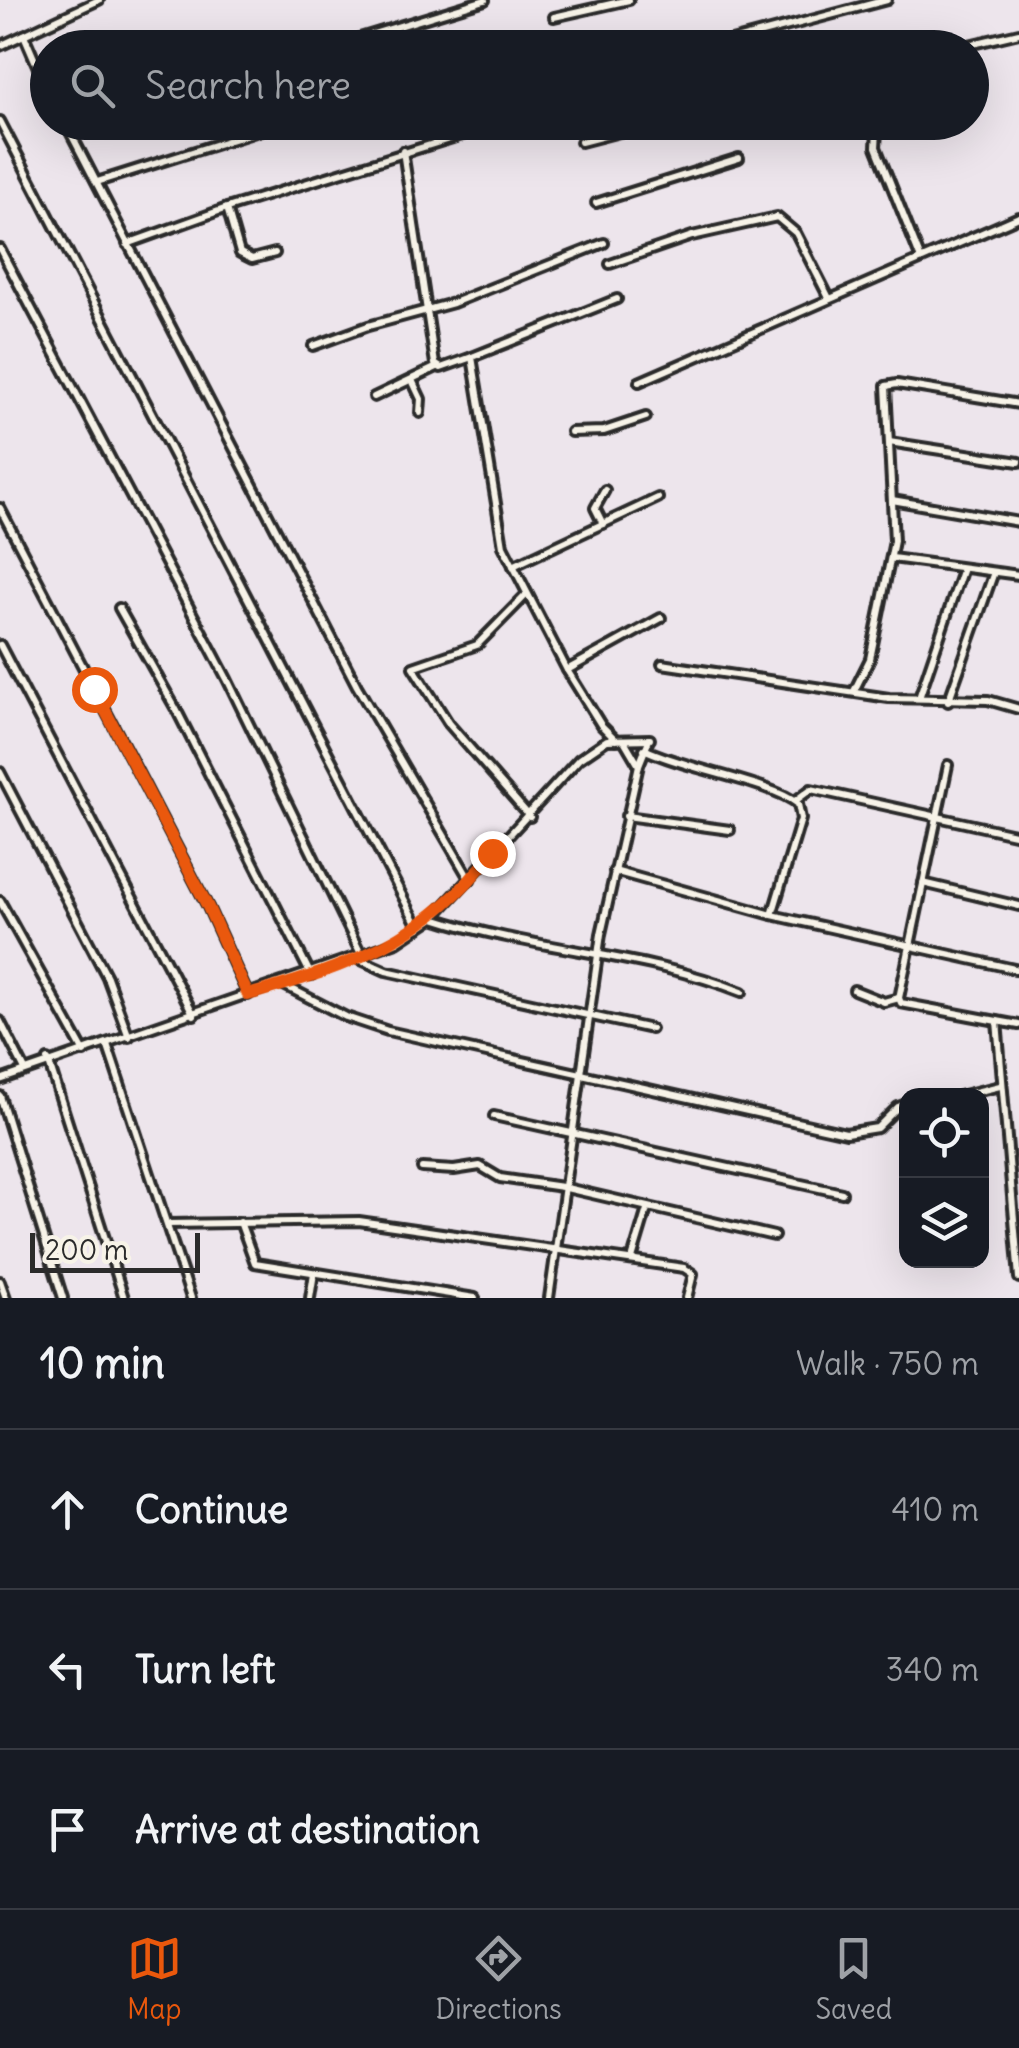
<!DOCTYPE html>
<html lang="en">
<head>
<meta charset="utf-8">
<style>
  :root { --surface:#171b24; --page:#20242c; --text:#f1f3f6; --muted:#9ea1a6; --line:#363941; --accent:#ea580c }
  body { margin:0; font-family:Delius,sans-serif; background:var(--page); color:var(--text) }
  .controls { position:absolute; right:30px; bottom:30px; display:grid; overflow:hidden; border-radius:20px; box-shadow:0 10px 40px #0002 }
  .controls button { width:90px; height:90px; display:grid; place-items:center; padding:0; border:0; border-bottom:2px solid var(--line); background:var(--surface); color:var(--text); font:50px sans-serif }
  .scale { position:absolute; left:30px; bottom:25px; width:170px; box-sizing:border-box; padding-left:10px; border:5px solid #2b2b2b; border-top:0; font-size:28px; line-height:35px; white-space:nowrap; color:#2b2b2b; -webkit-text-stroke:8px #f7f3e8; paint-order:stroke }
  .stop { position:absolute; width:30px; height:30px; margin:-22px; border:8px solid #ea580c; border-radius:50%; background:#fff }
  .stop.end { background:#ea580c; border-color:#fff; box-shadow:0 2px 10px #0008 }
  .list { margin:0; padding:0; list-style:none }
  h2 { display:flex; justify-content:space-between; align-items:center; height:130px; margin:0; padding:0 40px; font-size:42px }
  h2 small { font-size:32px; font-weight:400; color:var(--muted) }
  .list li { display:grid; grid-template-columns:65px 1fr auto; gap:30px; align-items:center; box-sizing:border-box; height:160px; padding:0 40px; border-top:2px solid var(--line) }
  .list b { display:block; font-size:38px; white-space:nowrap }
  .list em { font-size:32px; font-style:normal; color:var(--muted) }
  .icon { flex:none; width:55px; height:55px; fill:none; stroke:currentColor; stroke-width:2; stroke-linecap:round; stroke-linejoin:round }
  .map { position:relative; flex:none; width:1019px; height:1298px; overflow:hidden }
  .search { position:absolute; background:var(--surface); box-shadow:0 10px 40px #0002; left:30px; right:30px; top:30px; height:110px; display:flex; align-items:center; gap:25px; box-sizing:border-box; padding:0 35px; border-radius:55px; color:var(--muted); font-size:38px }
  .sheet { height:610px; background:var(--surface) }
  nav { display:flex; justify-content:space-around; align-items:center; box-sizing:border-box; height:140px; border-top:2px solid var(--line); background:var(--surface); font-size:28px; color:var(--muted) }
  nav a { display:grid; justify-items:center; gap:5px }
  nav .on { color:var(--accent) }
  .map>svg:first-child { display:block }
  .lines { fill:none; stroke-linecap:round; stroke-linejoin:round }
  .street-casing { stroke:#2b2b2b; stroke-width:14 }
  .street { stroke:#f7f3e8; stroke-width:6 }
  .route { stroke:#ea580c; stroke-width:12 }
</style>
</head>
<body>
<div class="map">
<svg width="1019" height="1298" viewBox="0 0 1019 1298">
  <rect width="100%" height="100%" fill="#ede5ec"/>
  <filter id="ink" filterUnits="userSpaceOnUse"><feTurbulence type="fractalNoise" baseFrequency=".01" numOctaves="2"/><feDisplacementMap in="SourceGraphic" scale="20" xChannelSelector="R" yChannelSelector="G"/><feConvolveMatrix kernelMatrix="1 2 1 2 8 2 1 2 1" color-interpolation-filters="sRGB"/></filter>
  <g filter="url(#ink)">
    <g class="lines">
      <defs>
        <g id="street">
          <path d="M554,17L629,0"/>
          <path d="M24,35L48,91"/>
          <path d="M0,46L99,0"/>
          <path d="M327,48L485,0"/>
          <path d="M540,48L560,42"/>
          <path d="M705,48L887,0"/>
          <path d="M956,48L1019,33"/>
          <path d="M0,121L419,928"/>
          <path d="M65,122L357,686L470,880"/>
          <path d="M886,122L877,131L876,147L920,257"/>
          <path d="M56,123L58,122"/>
          <path d="M581,142L658,122"/>
          <path d="M403,151L435,364L441,368L472,357"/>
          <path d="M97,182L287,122"/>
          <path d="M596,203L739,158"/>
          <path d="M127,244L227,208"/>
          <path d="M0,249L227,679L362,956"/>
          <path d="M275,253L252,259L240,253L227,208L504,122"/>
          <path d="M610,264L692,236L777,217L796,233L828,296"/>
          <path d="M313,346L368,326L453,303L604,243"/>
          <path d="M412,380L421,399L420,413"/>
          <path d="M639,382L1019,217"/>
          <path d="M374,397L437,367"/>
          <path d="M571,432L604,431L646,417"/>
          <path d="M889,442L1019,462"/>
          <path d="M892,500L1019,522"/>
          <path d="M0,508L208,907L248,995"/>
          <path d="M603,524L595,508L605,490"/>
          <path d="M892,558L1019,575"/>
          <path d="M513,566L658,498"/>
          <path d="M527,594L477,645L413,667L449,724L530,817"/>
          <path d="M119,608L177,711L311,975"/>
          <path d="M0,645L194,1015"/>
          <path d="M662,664L889,698L988,700L1019,709"/>
          <path d="M567,670L661,618"/>
          <path d="M854,691L870,659L894,541L886,386L897,384L1019,404"/>
          <path d="M919,698L963,568"/>
          <path d="M948,702L994,572"/>
          <path d="M616,740L601,725L567,670L503,546L472,357L617,299"/>
          <path d="M625,742L638,764"/>
          <path d="M644,749C684,769 771,782 798,804L801,819L772,915"/>
          <path d="M948,765L899,998L901,1003L997,1021"/>
          <path d="M0,772L107,977L129,1037"/>
          <path d="M795,801L811,789L1019,835"/>
          <path d="M626,816L730,830"/>
          <path d="M614,871L772,915L1019,970"/>
          <path d="M923,883L1019,906"/>
          <path d="M0,901L84,1052"/>
          <path d="M434,918C535,951 644,953 742,992"/>
          <path d="M357,958L386,971L651,1029"/>
          <path d="M284,985L346,1017L388,1031L846,1133L877,1128L898,1107L906,1104"/>
          <path d="M854,990L884,1002L899,998"/>
          <path d="M0,1021L25,1070"/>
          <path d="M1019,1025L997,1021L1019,1278"/>
          <path d="M107,1044L191,1298"/>
          <path d="M48,1060L124,1298"/>
          <path d="M0,1080L397,942L433,918L579,759L607,740L650,739"/>
          <path d="M0,1096L63,1298"/>
          <path d="M959,1096L1000,1086"/>
          <path d="M494,1116L842,1193"/>
          <path d="M422,1168L454,1170L480,1166L500,1178L562,1187L774,1236"/>
          <path d="M240,1222L255,1263L475,1298"/>
          <path d="M168,1224L359,1221L684,1268L693,1274L687,1298"/>
          <path d="M632,1259L647,1209"/>
          <path d="M0,1281L6,1298"/>
          <path d="M310,1298L314,1273"/>
          <path d="M549,1298L601,934L639,765L649,740"/>
        </g>
      </defs>
      <use href="#street" class="street-casing"/>
      <use href="#street" class="street"/>
    </g>
  </g>
  <g class="lines" filter="url(#ink)">
    <path class="route" d="M94,689L208,907L248,995C348,967 428,939 492,853"/>
  </g>
</svg>
<div class="controls">
<button><svg class="icon" aria-label="locate" viewBox="0 0 24 24"><circle cx="12" cy="12" r="6"/><path d="M12 2v4M12 18v4M2 12h4M18 12h4"/></svg></button>
<button><svg class="icon" aria-label="layers" viewBox="0 0 24 24"><path d="M12 4l9 5-9 5-9-5zM3 14l9 5 9-5"/></svg></button>
</div>
<div class="scale">200 m</div>
<div class="stop" style="left:94px;top:689px"></div>
<div class="stop end" style="left:492px;top:853px"></div>
<div class="search"><svg class="icon" aria-label="search" viewBox="0 0 24 24"><circle cx="10" cy="10" r="6"/><path d="M15 15l6 6"/></svg>Search here</div>
</div>
<section class="sheet">
<h2>10 min<small>Walk · 750 m</small></h2>
<ul class="list">
<li><svg class="icon" aria-label="ahead" viewBox="0 0 24 24"><path d="M12 20V5M6 11l6-6 6 6"/></svg><div><b>Continue</b></div><em>410 m</em></li>
<li><svg class="icon" aria-label="left" viewBox="0 0 24 24"><path d="M17 20v-9H6M10 6l-5 5 5 5"/></svg><div><b>Turn left</b></div><em>340 m</em></li>
<li><svg class="icon" aria-label="arrive" viewBox="0 0 24 24"><path d="M6 21V4h12l-3 4 3 4H6"/></svg><div><b>Arrive at destination</b></div></li>
</ul>
</section>
<nav>
<a class="on"><svg class="icon" aria-label="map" viewBox="0 0 24 24"><path d="M3 6l6-2 6 2 6-2v14l-6 2-6-2-6 2zM9 4v14M15 6v14"/></svg>Map</a>
<a><svg class="icon" aria-label="directions" viewBox="0 0 24 24"><path d="M12 3l9 9-9 9-9-9zM9 14v-3h6M13 9l2 2-2 2"/></svg>Directions</a>
<a><svg class="icon" aria-label="saved" viewBox="0 0 24 24"><path d="M7 4h10v16l-5-4-5 4z"/></svg>Saved</a>
</nav>
</body>
</html>
